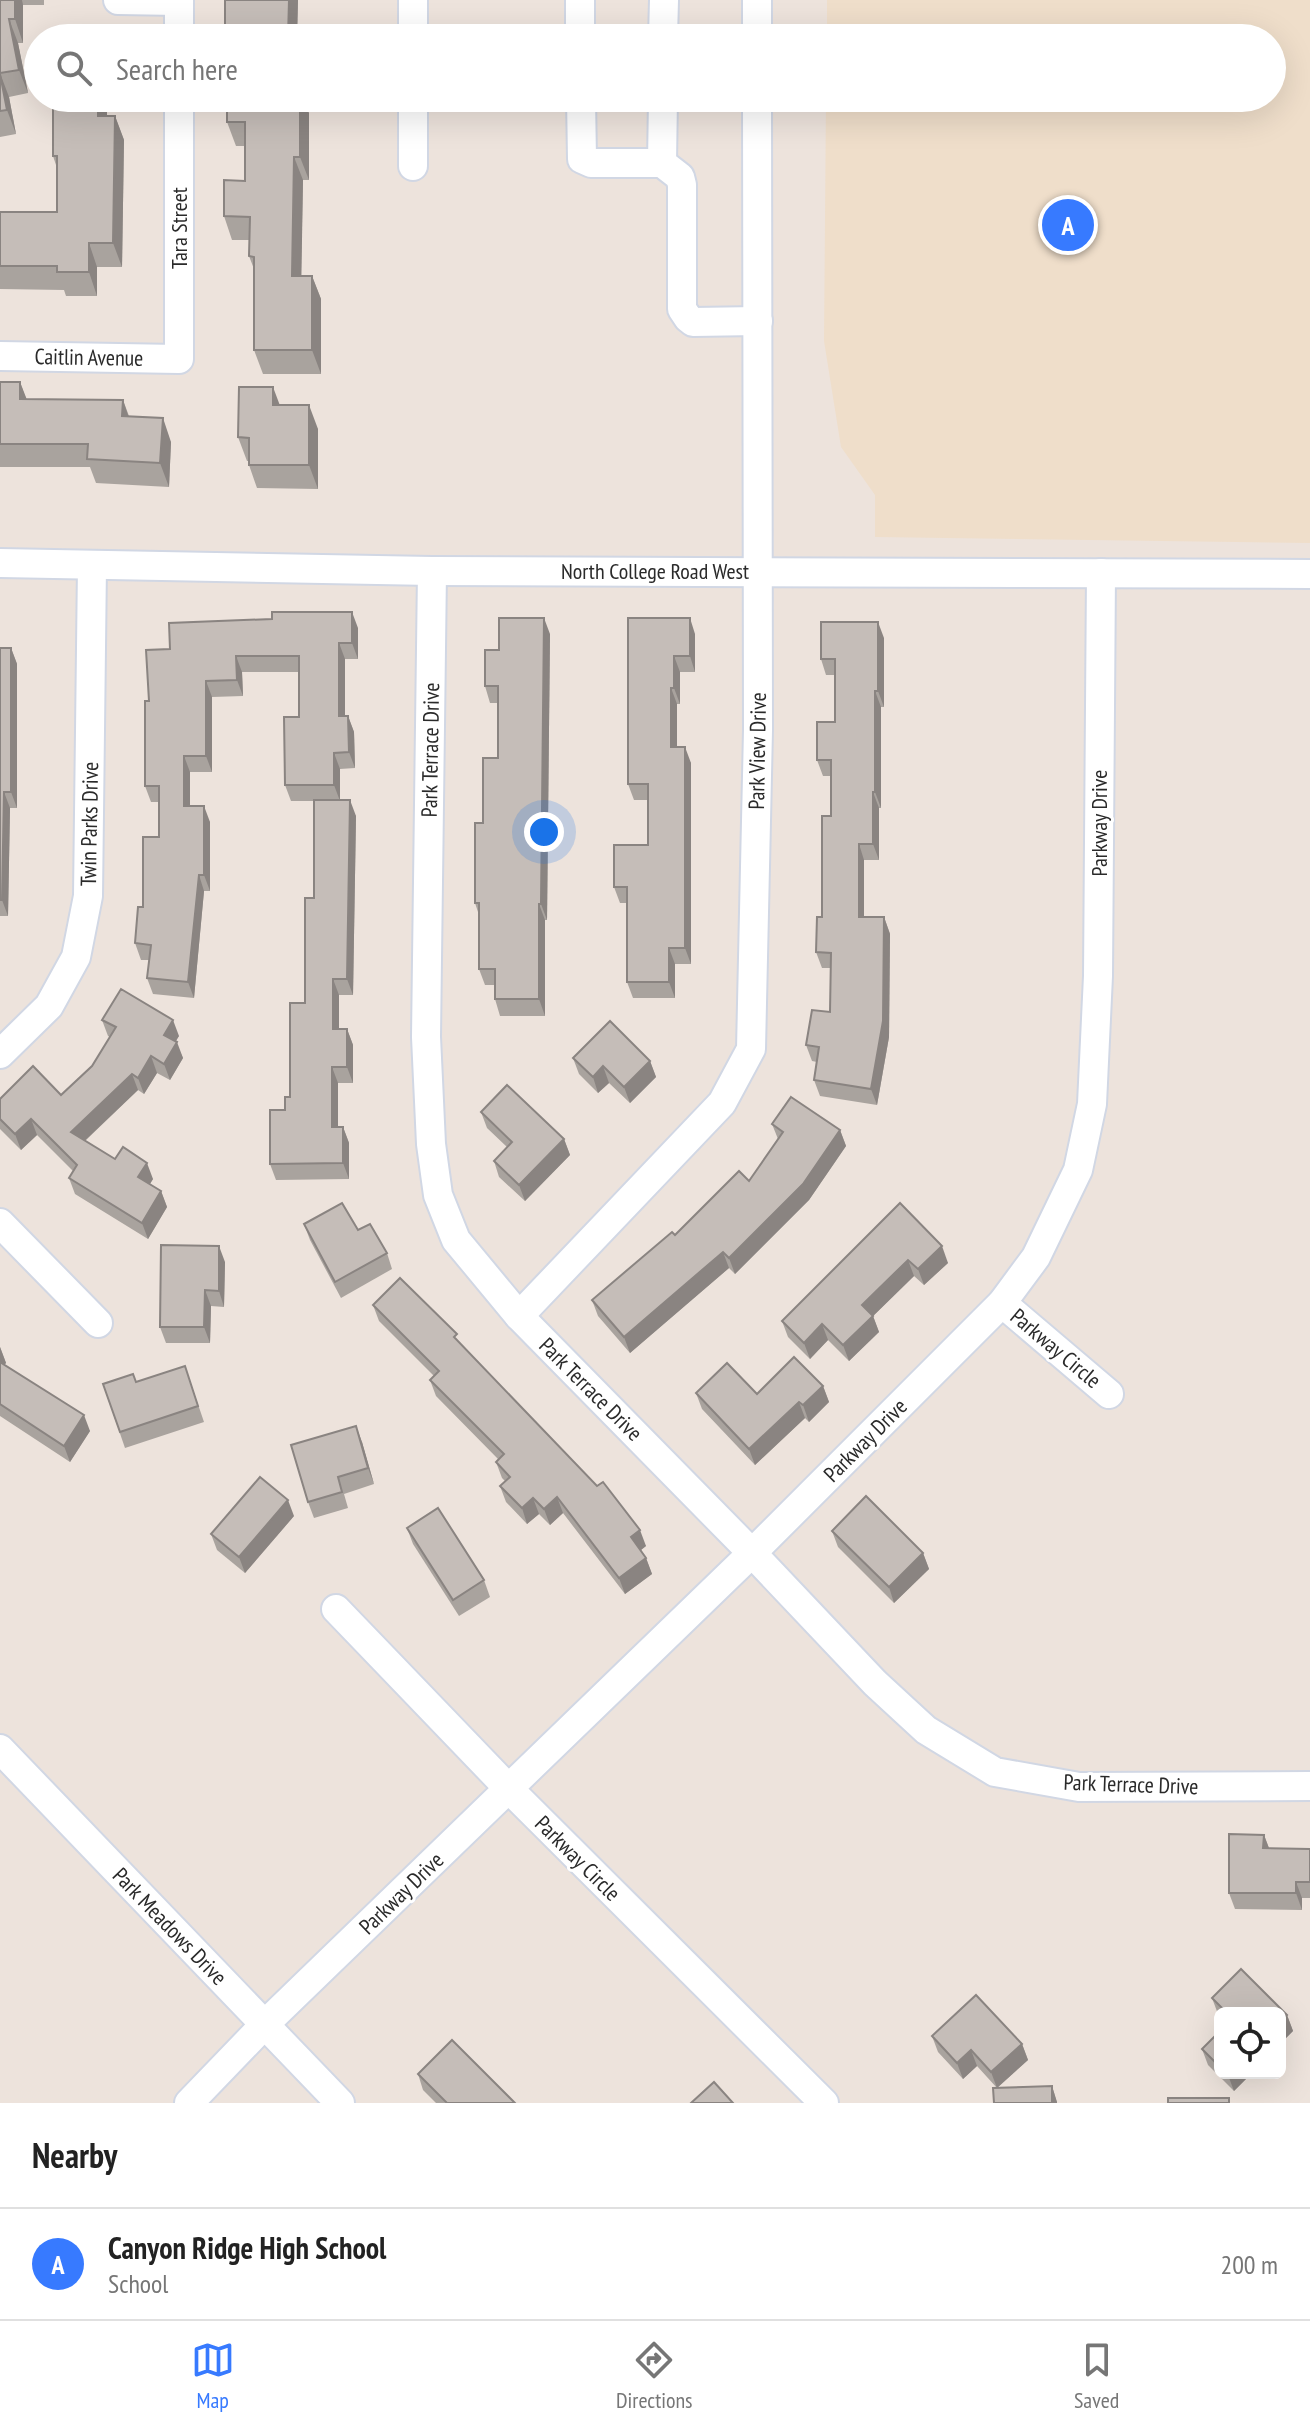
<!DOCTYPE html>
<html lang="en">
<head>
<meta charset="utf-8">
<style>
  :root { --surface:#fff; --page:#f6f6f6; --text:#222; --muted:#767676; --line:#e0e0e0; --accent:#377aff }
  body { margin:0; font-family:"PT Sans Narrow",sans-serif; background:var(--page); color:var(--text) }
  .controls { position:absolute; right:24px; bottom:24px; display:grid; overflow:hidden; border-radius:12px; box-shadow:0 8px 32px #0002 }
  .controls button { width:72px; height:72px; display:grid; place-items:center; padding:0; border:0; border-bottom:2px solid var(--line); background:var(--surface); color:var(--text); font:40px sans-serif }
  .you { position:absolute; left:544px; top:832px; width:28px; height:28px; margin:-20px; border:6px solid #fff; border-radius:50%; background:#1a73e8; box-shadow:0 0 0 12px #1a73e833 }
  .badge { display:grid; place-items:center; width:52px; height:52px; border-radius:50%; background:var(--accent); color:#fff; font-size:26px; font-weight:700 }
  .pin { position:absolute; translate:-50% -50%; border:4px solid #fff; box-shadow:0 2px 8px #0006 }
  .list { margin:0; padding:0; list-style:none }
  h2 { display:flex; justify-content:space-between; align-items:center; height:104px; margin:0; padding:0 32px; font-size:34px }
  h2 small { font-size:26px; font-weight:400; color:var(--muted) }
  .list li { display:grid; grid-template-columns:52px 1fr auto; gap:24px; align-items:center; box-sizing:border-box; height:112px; padding:0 32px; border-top:2px solid var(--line) }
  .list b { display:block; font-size:30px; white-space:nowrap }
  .list p { margin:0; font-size:26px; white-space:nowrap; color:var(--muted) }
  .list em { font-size:26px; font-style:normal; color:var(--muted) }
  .icon { flex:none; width:44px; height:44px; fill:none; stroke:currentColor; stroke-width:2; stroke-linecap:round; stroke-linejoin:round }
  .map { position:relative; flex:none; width:1310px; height:2103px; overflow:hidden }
  .search { position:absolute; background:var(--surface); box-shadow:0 8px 32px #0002; left:24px; right:24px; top:24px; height:88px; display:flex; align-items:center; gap:20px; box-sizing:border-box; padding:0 28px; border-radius:44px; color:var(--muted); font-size:30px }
  .sheet { height:216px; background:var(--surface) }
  nav { display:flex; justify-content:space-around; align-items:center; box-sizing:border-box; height:112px; border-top:2px solid var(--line); background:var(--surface); font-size:22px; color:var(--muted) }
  nav a { display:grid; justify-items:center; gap:4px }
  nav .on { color:var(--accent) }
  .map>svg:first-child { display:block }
  .education { fill:#efdeca }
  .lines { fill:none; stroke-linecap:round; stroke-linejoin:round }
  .minor-casing { stroke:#d1d7e4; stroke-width:32 }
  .minor { stroke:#fff; stroke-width:28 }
  .wall { fill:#a9a39e }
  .shaded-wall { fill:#8a8481 }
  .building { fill:#c5bdb8; stroke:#8a8481; stroke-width:2 }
  .labels { text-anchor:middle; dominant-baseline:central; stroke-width:6; stroke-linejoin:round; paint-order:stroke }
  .street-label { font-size:22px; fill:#2a2a2a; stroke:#fff }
</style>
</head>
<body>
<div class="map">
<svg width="1310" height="2103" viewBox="0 0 1310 2103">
  <rect width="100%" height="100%" fill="#ede3dc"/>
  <path class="education" d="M827,0H1310V543L875,537V495L841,447L824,341L826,98H1272V38H827Z"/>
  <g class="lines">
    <defs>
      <g id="minor">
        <path d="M118,0L179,1"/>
        <path d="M580,0V38"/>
        <path d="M757,0V38"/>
        <path d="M179,38V0"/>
        <path d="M413,38V0"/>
        <path d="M663,38L664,0"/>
        <path d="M581,98L582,159L591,163H662L663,98"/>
        <path d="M662,163L680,177L682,185V309L688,318L693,322L758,321"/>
        <path d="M413,166V98"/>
        <path d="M0,356L179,359V98"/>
        <path d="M0,563L432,571L1310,574"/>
        <path d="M432,571L426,1037L431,1144L438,1195L456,1240L519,1316L752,1553L875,1683L926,1730L995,1772L1079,1787L1310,1786"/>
        <path d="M0,1054L49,1006L76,957L88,896L92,565"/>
        <path d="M0,1223L98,1323"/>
        <path d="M1002,1303L1109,1394"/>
        <path d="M519,1316L722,1103L751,1049L758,730L757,98"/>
        <path d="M336,1609L509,1789L824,2103"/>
        <path d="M0,1749L340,2103"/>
        <path d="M189,2103L265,2024L752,1553L1002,1303L1036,1257L1078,1170L1092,1104L1098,976L1101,573"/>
      </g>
    </defs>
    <use href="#minor" class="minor-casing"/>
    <use href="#minor" class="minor"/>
  </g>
  <g class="wall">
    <path d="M0,0H44V5H23V43H18L28,93L9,97L16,134L0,137Z"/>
    <path d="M225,0H298L297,38H229L225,29Z"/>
    <path d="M107,106V116H115L124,140L122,267H97V296H66L64,290L0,289V212H57V168L53,156Z"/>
    <path d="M309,113V180H303L301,276H312L321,299V374H263L254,350V269L249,256L250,240H232L224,216L245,181V146H236L227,122Z"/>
    <path d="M0,382H20L26,399L123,400L129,416L171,442L169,487L96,483L90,467H0Z"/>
    <path d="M280,405L318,429V489L257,488L249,465V461H247L238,437Z"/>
    <path d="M628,618L695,634V672H680V704H677V747L691,763V964H675V998H633L627,982V903H620L614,887L648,845V800H634L628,784Z"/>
    <path d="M358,628V659H345V716H348L354,732L355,768L340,769V800L356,816L353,995H339V1029H347L353,1045V1083H338V1127H343L349,1143V1179L276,1180L270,1164L290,1097L305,1003L314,898V801H291L285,785L299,717V672H242L243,696L212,697V772H190V806L210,822V891H204L194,998L153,994L147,978L149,960H141L135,943L159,837V802H151L145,786L149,701L170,649Z"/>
    <path d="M550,634L547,920H545V1016H500L495,999V985H485L479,969V915L475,903L483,823L498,758V703H490L485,686L499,650Z"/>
    <path d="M884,638V707H881V808H879V860H864V917H884L890,934L889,1037L877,1105L820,1096L814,1080L817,1062L812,1061L806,1045L830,1012L831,968H822L816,952L822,917L831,816V776H823L817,760L835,722V675H826L821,659Z"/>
    <path d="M0,648H11L17,664V808H10L8,916H0Z"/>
    <path d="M102,1020L179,1036L175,1041L183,1058L170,1080L157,1073L144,1094L138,1090L85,1141L115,1159L153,1179L150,1184L161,1191L167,1207L148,1239L75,1194L69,1178L73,1171L37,1135L21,1150L0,1129V1099L61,1095L92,1066L110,1037L108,1036Z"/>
    <path d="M573,1058L650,1061L656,1077L630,1103L609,1083L598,1093L579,1074Z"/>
    <path d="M481,1112L564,1139L570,1155L525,1201L499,1177L494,1161L507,1147L487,1128Z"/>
    <path d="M772,1124L840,1130L846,1146L809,1200L735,1274L729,1268L630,1353L598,1316L592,1300L675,1235L749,1181L778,1139Z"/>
    <path d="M900,1203L948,1263L924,1285L914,1276L873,1316L879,1332L849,1361L828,1340L810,1359L788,1337L782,1321Z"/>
    <path d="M304,1224L387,1253L392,1269L341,1298L310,1240Z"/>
    <path d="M225,1262L224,1307L211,1306L210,1343H166L160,1327Z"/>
    <path d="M373,1305L460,1343L646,1546L641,1550L646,1558L652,1574L625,1594L563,1513L550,1525L539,1514L527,1524L506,1502L500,1486L505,1481L502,1478L496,1462L498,1459L436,1396L430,1380L434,1376L379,1321Z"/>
    <path d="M0,1347L6,1363L4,1365L90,1431L70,1462L0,1416Z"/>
    <path d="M185,1366L204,1422L125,1448L103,1384L136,1382Z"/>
    <path d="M823,1386L829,1402L809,1422L805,1418L755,1465L702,1409L696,1393L757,1394Z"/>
    <path d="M362,1442L374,1484L344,1494L348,1508L314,1518L308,1502Z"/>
    <path d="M294,1516L245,1573L217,1550L211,1534Z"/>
    <path d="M407,1528L484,1580L490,1597L459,1616L413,1544Z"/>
    <path d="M832,1531L923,1553L929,1569L894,1603L838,1547Z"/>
    <path d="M1264,1835L1269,1848L1310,1849V1898H1302V1910L1235,1909L1229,1893Z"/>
    <path d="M1241,1969L1287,2015L1293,2031L1280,2044V2013H1220V2016L1218,2014L1212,1998Z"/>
    <path d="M1220,2031V2073H1252L1234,2091L1208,2065L1202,2049Z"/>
    <path d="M932,2036L1022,2044L1028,2060L998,2087L1052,2086L1057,2103H994L997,2088L977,2066L963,2079L938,2052Z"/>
    <path d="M418,2074L515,2103H436L423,2090Z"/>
  </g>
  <g class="shaded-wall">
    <path d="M15,0H22L23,5V43L15,19Z"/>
    <path d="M289,0H298L297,38H288Z"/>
    <path d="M9,19L18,43L28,93L19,70Z"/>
    <path d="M0,73L9,97L16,134L7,110Z"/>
    <path d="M98,98H104L107,106V140L98,116Z"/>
    <path d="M300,98H303L309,113V180L300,157Z"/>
    <path d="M115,116L124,140L122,267L113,243Z"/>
    <path d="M294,157L303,180L301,299L292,276Z"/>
    <path d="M89,243L97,267V296L89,272Z"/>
    <path d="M312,276L321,299V374L312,350Z"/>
    <path d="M20,382L29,405L20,399Z"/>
    <path d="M273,387L282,411L273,405Z"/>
    <path d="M123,400L131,424L122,416Z"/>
    <path d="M309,405L318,429V489L309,465Z"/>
    <path d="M163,418L171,442L169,487L160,463Z"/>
    <path d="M352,612L358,628V659L352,643Z"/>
    <path d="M544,618L550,634L547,920L541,904Z"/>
    <path d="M690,618L695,634V672L690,656Z"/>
    <path d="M878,622L884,638V707L878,691Z"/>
    <path d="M339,643L345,659V732L339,716Z"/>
    <path d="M11,648L17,664V808L11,792Z"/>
    <path d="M236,656L242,672L243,696L237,680Z"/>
    <path d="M674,656L680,672V704L674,688Z"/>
    <path d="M206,681L212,697V772L206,756Z"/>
    <path d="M671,688L677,704V763L671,747Z"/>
    <path d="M875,691L881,707V808L875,792Z"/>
    <path d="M348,716L354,732L355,768L349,752Z"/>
    <path d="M685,747L691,763V964L685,948Z"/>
    <path d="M334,753L340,769V801L334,785Z"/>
    <path d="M184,756L190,772V822L184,806Z"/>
    <path d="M4,792L10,808L8,916L2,900Z"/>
    <path d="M873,792L879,808V860L873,844Z"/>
    <path d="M350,800L356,816L353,995L347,979Z"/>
    <path d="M204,806L210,822V891L204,875Z"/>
    <path d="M859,844L864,860V933L859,917Z"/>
    <path d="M199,875L204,891L194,998L188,982Z"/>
    <path d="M539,904L545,920V1016L539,999Z"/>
    <path d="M884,917L890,934L889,1037L877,1105L871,1089Z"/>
    <path d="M669,948L675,964V998L669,982Z"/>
    <path d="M333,979L339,995V1045L333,1029Z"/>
    <path d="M173,1020L179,1036L170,1051L164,1035Z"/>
    <path d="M347,1029L353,1045V1083L347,1067Z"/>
    <path d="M177,1042L183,1058L170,1080L164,1064Z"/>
    <path d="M151,1056L157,1073L144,1094L138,1078Z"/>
    <path d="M650,1061L656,1077L630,1103L624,1087Z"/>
    <path d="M603,1066L609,1083L598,1093L593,1077Z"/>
    <path d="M332,1067L338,1083V1143L332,1127Z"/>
    <path d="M132,1074L138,1090L77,1148L71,1132Z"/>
    <path d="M31,1119L37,1135L21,1150L15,1134Z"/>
    <path d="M343,1127L349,1143V1179L343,1163Z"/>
    <path d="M840,1130L846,1146L809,1200L735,1274L729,1258Z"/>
    <path d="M564,1139L570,1155L525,1201L519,1185Z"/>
    <path d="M147,1163L153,1179L144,1193L138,1177Z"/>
    <path d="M161,1191L167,1207L148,1239L142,1223Z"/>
    <path d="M219,1246L225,1262L224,1307L219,1291Z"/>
    <path d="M942,1246L948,1263L924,1285L918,1269Z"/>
    <path d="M723,1252L729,1268L630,1353L624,1337Z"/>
    <path d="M908,1260L914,1276L868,1321L862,1305Z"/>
    <path d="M205,1290L211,1306L210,1343L204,1327Z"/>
    <path d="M873,1316L879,1332L849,1361L843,1345Z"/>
    <path d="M822,1324L828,1340L810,1359L804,1343Z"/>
    <path d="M0,1347L6,1363L0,1369Z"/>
    <path d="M823,1386L829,1402L809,1422L803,1405Z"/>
    <path d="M799,1402L805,1418L755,1465L749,1449Z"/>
    <path d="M84,1415L90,1431L70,1462L64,1446Z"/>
    <path d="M356,1426L362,1442L374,1484L368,1468Z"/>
    <path d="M557,1497L563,1513L550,1525L544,1509Z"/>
    <path d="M533,1498L539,1514L527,1524L522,1508Z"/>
    <path d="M288,1500L294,1516L245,1573L239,1557Z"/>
    <path d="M640,1530L646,1546L637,1553L631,1537Z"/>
    <path d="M923,1553L929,1569L894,1603L889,1587Z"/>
    <path d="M646,1558L652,1574L625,1594L619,1578Z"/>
    <path d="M1264,1835L1270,1851L1263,1848Z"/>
    <path d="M1296,1882L1302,1898V1910L1296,1893Z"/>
    <path d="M1287,2015L1293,2031L1280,2044V2022Z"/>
    <path d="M1022,2044L1028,2060L997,2088L991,2072Z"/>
    <path d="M971,2050L977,2066L963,2079L957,2063Z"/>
    <path d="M1230,2073H1252L1234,2091L1228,2075Z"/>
    <path d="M1052,2086L1057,2102V2103H1052Z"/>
  </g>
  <g class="building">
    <path d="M0,0H15V19H9L19,70L0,73Z"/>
    <path d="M225,0H289L288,38H239V29H225Z"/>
    <path d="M0,74L7,110L0,111Z"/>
    <path d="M53,98H98V116H115L113,243H89V272H57V266H0V212H57V156H53Z"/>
    <path d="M227,98H300V157H294L292,276H312V350H254V257L249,256L250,217L224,216V180L245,181V122H227Z"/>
    <path d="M0,382H20V399L123,400L122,416L163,418L160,463L87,459L88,444H0Z"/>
    <path d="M239,387H273V405H309V465H249V438L238,437Z"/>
    <path d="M272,612H352V643H339V716H348L349,752L334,753V785H285L284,717H299V656H236L237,680L206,681V756H184V806H204V875H199L188,982L147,978L151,945L135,943L138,907H143V837H159V786H145V701H149L146,650L170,649L169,623L272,619Z"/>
    <path d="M499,618H544L541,904H539V999H495V969H479V903H475V823H483V758H498V686H485V650H499Z"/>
    <path d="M628,618H690V656H674V688H671V747H685V948H669V982H627V887H614V845H648V784H628Z"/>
    <path d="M821,622H878V691H875V792H873V844H859V917H884L883,1021L871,1089L814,1080L819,1047L806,1045L812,1010L830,1012L831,953L816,952L817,917H822V816H831V760H817V722H835V659H821Z"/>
    <path d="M0,648H11V792H4L2,900H0Z"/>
    <path d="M314,800H350L347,979H333V1029H347V1067H332V1127H343V1163L270,1164V1110H285V1097H290V1003H305V898H314Z"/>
    <path d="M121,989L173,1020L164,1035L177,1042L164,1064L151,1056L138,1078L132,1074L71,1132L115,1159L123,1147L147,1163L138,1177L161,1191L142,1223L69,1178L77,1165L31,1119L15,1134L0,1119V1099L33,1066L61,1095L92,1066L116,1027L102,1020Z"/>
    <path d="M610,1021L650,1061L624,1087L603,1066L593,1077L573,1058Z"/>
    <path d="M507,1085L564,1139L519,1185L494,1161L512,1142L481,1112Z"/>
    <path d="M791,1097L840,1130L803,1184L729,1258L723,1252L624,1337L592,1300L672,1232L675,1235L739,1171L749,1181L783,1132L772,1124Z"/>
    <path d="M342,1203L358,1230L370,1224L387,1253L335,1282L304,1224Z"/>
    <path d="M900,1203L942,1246L918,1269L908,1260L862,1305L873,1316L843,1345L822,1324L804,1343L782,1321Z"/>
    <path d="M161,1245L219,1246V1291L205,1290L204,1327H160Z"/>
    <path d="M400,1278L457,1334L454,1337L597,1486L603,1482L640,1530L631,1537L646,1558L619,1578L557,1497L544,1509L533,1498L522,1508L500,1486L510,1477L496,1462L504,1454L430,1380L439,1371L373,1305Z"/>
    <path d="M794,1357L823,1386L803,1405L799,1402L749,1449L696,1393L727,1363L757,1394Z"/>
    <path d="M0,1362L84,1415L64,1446L0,1404Z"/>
    <path d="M185,1366L198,1406L120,1432L103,1384L133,1374L136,1382Z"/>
    <path d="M356,1426L368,1468L338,1477L342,1492L308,1502L291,1445Z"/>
    <path d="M260,1477L288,1500L239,1557L211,1534Z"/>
    <path d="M866,1496L923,1553L889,1587L832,1531Z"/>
    <path d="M438,1508L484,1580L453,1600L407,1528Z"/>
    <path d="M1229,1834L1264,1835L1263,1848L1310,1849V1882H1296V1893H1229Z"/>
    <path d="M1241,1969L1287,2015L1280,2022V2013H1227L1212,1998Z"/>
    <path d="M976,1995L1022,2044L991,2072L971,2050L957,2063L932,2036Z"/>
    <path d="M1220,2031V2067L1202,2049Z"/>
    <path d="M452,2040L515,2103H447L418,2074Z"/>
    <path d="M714,2082L733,2103H691Z"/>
    <path d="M1052,2086V2103H994L993,2088Z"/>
    <rect x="1168" y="2098" width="61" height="5"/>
  </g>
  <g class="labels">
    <g class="street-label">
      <text transform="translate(179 228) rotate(-90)">Tara Street</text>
      <text transform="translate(89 357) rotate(1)">Caitlin Avenue</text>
      <text x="655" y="571">North College Road West</text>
      <text transform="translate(430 750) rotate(-89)">Park Terrace Drive</text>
      <text transform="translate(757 751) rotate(-89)">Park View Drive</text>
      <text transform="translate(1099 823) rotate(-90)">Parkway Drive</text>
      <text transform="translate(89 824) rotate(-89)">Twin Parks Drive</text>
      <text transform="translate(1056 1348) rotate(40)">Parkway Circle</text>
      <text transform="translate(591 1389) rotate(45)">Park Terrace Drive</text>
      <text transform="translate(865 1440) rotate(-45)">Parkway Drive</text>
      <text transform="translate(1131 1784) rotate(2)">Park Terrace Drive</text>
      <text transform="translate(578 1858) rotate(45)">Parkway Circle</text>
      <text transform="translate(401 1893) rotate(-44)">Parkway Drive</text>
      <text transform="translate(170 1926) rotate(46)">Park Meadows Drive</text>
    </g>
  </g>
</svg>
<div class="controls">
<button><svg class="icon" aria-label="locate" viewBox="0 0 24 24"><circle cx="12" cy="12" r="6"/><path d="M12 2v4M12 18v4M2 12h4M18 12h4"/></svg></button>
</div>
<div class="you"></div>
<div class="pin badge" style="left:1068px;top:225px">A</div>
<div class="search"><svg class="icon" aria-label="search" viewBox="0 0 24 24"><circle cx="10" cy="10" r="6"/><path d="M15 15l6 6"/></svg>Search here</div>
</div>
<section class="sheet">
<h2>Nearby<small></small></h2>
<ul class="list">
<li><span class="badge">A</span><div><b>Canyon Ridge High School</b><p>School</p></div><em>200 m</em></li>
</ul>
</section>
<nav>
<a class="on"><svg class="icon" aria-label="map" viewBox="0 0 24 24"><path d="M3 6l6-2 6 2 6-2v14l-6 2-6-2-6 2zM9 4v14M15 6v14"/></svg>Map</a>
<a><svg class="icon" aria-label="directions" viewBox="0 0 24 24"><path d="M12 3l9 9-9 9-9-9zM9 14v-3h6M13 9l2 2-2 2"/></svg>Directions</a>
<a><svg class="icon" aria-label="saved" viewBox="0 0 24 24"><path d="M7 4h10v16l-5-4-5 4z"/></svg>Saved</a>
</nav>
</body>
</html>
